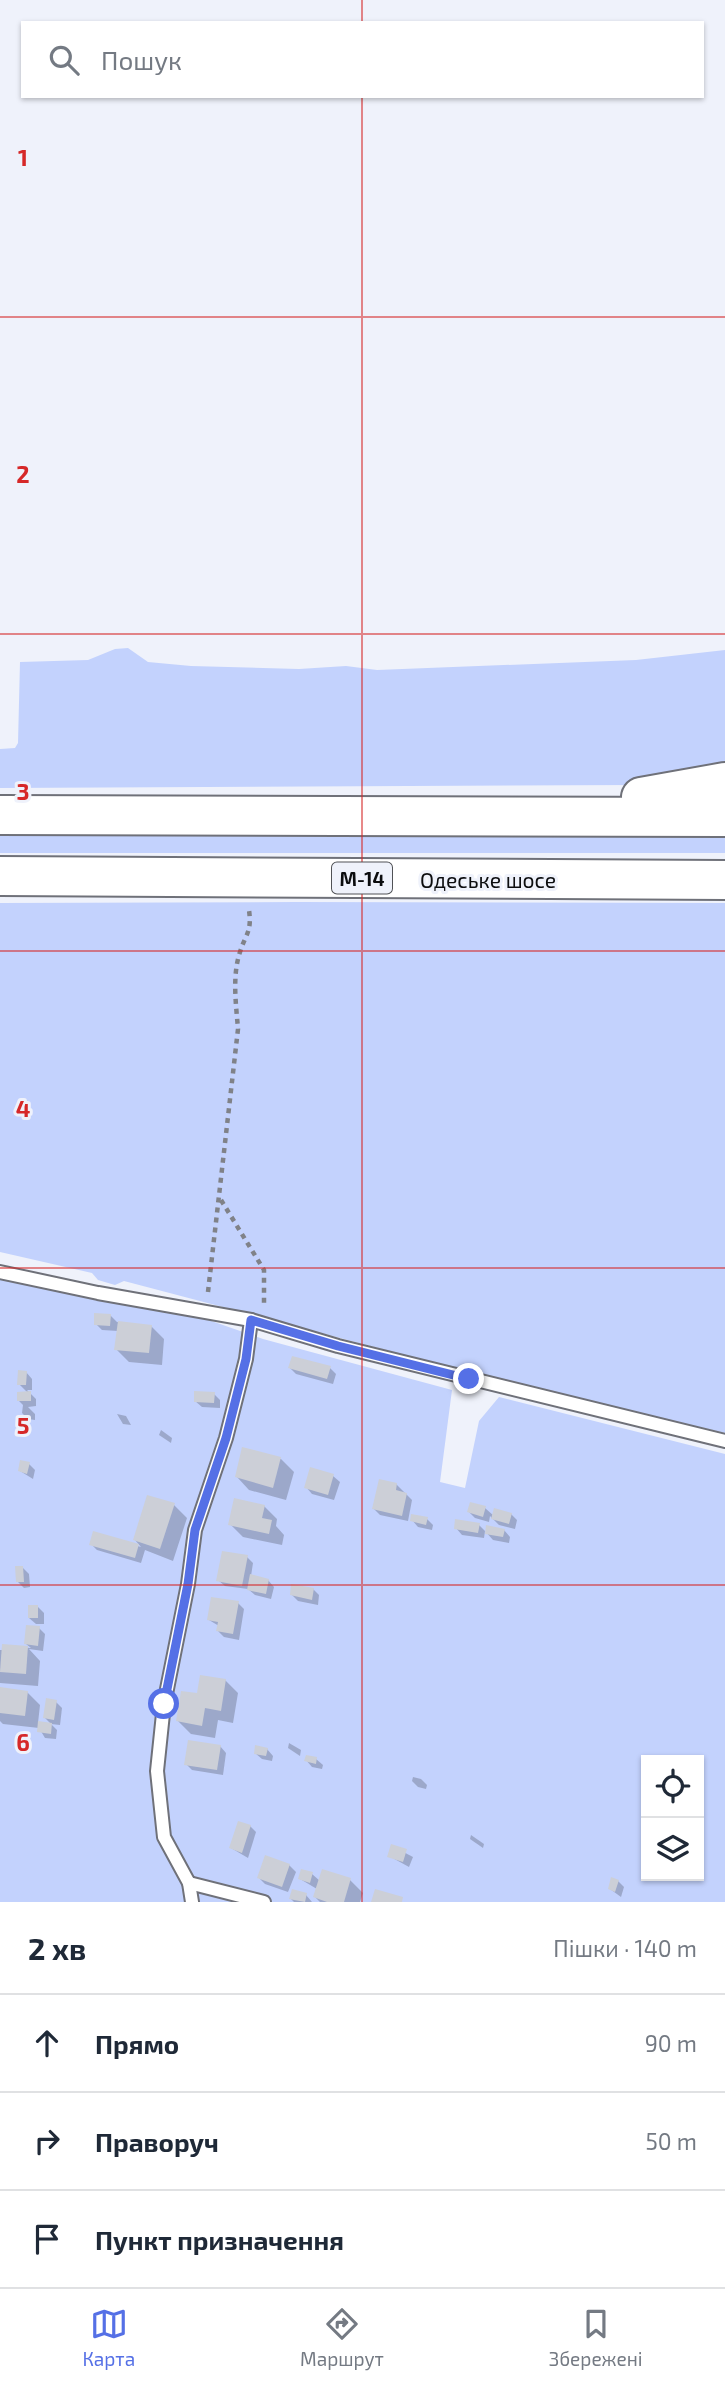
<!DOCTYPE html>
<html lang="uk">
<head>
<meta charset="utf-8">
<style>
  :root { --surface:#fff; --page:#f6f6f7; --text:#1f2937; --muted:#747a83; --line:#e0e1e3; --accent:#5570e6 }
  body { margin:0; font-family:"Exo 2",sans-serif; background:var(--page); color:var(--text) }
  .controls { position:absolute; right:21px; bottom:21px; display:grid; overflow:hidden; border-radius:0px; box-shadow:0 2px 5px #0004 }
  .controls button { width:63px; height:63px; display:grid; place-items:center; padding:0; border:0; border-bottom:2px solid var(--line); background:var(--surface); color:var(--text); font:35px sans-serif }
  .stop { position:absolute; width:21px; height:21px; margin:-16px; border:5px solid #5570e6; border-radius:50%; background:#fff }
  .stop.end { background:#5570e6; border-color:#fff; box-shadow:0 2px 7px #0008 }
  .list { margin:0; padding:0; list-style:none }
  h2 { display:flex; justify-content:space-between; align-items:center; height:91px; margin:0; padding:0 28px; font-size:30px }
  h2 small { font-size:23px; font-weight:400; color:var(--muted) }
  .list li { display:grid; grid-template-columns:46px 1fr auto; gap:21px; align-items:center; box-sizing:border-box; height:98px; padding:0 28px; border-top:2px solid var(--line) }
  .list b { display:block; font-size:26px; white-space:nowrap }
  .list em { font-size:23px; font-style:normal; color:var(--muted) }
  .icon { flex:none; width:38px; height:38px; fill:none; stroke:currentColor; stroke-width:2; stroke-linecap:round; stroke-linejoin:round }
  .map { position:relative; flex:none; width:725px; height:1902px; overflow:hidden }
  .search { position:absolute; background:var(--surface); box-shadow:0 2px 5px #0004; left:21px; right:21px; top:21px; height:77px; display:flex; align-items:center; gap:18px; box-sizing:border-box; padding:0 24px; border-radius:0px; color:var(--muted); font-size:26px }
  .sheet { height:385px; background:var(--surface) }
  nav { display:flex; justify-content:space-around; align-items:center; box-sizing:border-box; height:98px; border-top:2px solid var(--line); background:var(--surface); font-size:19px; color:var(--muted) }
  nav a { display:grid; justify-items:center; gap:4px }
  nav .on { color:var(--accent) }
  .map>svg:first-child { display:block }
  .green { fill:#c3d2fd; fill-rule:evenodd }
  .shadow { fill:#0003 }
  .building { fill:#cccfd7 }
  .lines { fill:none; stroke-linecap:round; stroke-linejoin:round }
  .service-casing { stroke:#6f7179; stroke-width:16 }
  .trunk-casing { stroke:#6f7179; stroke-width:42 }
  .path { stroke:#808288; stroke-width:4.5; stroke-dasharray:5 5; stroke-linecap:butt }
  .service { stroke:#fff; stroke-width:12 }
  .trunk { stroke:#fff; stroke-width:38 }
  .route { stroke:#5570e6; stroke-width:9 }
  .grid { fill:none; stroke:#d62828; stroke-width:2; stroke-opacity:0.55 }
  .labels { text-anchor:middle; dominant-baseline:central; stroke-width:6; stroke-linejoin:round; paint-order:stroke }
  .shield { fill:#eff2fb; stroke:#505256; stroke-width:2 }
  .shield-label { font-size:19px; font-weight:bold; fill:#0c0d0f }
  .street-label { font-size:21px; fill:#0c0d0f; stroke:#eff2fb }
  .grid-label { font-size:23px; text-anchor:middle; font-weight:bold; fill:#d62828; stroke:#eff2fb; stroke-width:6; stroke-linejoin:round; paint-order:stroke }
</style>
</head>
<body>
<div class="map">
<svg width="725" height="1902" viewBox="0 0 725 1902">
  <rect width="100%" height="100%" fill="#eff2fb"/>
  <g class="green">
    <path d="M128,648L148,662L191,666L299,669L346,666L377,670L636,660L725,650V769L637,785L0,788V749L15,748L18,743L20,662L88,660L115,649Z"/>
    <path d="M725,831V853H0V832Z"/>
    <path d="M296,902L725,903V1433L514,1384L124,1281L115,1285L98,1280L92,1273L0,1252V903Z"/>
    <path d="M0,1278L197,1316L263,1339L452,1390L440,1482L465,1488L479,1421L499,1397L725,1454V1902H0ZM646,1760H699V1876H646Z"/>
  </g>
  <g class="shadow">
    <path d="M110,1315L117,1322L151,1326L164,1339L162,1365L129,1362L116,1349L118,1331L102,1330L96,1324Z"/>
    <path d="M290,1368H330L336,1374L333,1384L296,1374Z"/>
    <path d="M26,1372L32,1379V1390H27L36,1399V1406L28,1407L35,1414V1420L28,1419L22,1413L23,1405L19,1401L28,1393L19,1384Z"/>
    <path d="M214,1394L220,1400V1408L202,1407L195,1401Z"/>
    <path d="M117,1414L126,1416L131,1425L123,1424Z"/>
    <path d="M161,1430L172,1438L171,1443L159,1435Z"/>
    <path d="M244,1450L281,1459L294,1472L286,1500L249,1490L237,1477Z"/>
    <path d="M29,1464L35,1470L33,1479L20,1471Z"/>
    <path d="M333,1476L340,1482L334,1500L312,1494L306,1487Z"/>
    <path d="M396,1484L412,1500L408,1521L380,1515L374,1509Z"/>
    <path d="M174,1505L187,1518L173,1561L145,1550L141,1563L97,1550L91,1544L94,1533L141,1547L135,1540Z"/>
    <path d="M264,1506L277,1519L276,1526L284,1535L282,1545L243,1537L230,1524Z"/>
    <path d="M485,1508L494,1516L511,1514L517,1520L515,1529L499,1525L490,1516L489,1522L475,1518L469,1512Z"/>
    <path d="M427,1519L433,1525L432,1530L418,1527L412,1520Z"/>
    <path d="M479,1525L487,1533L504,1530L510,1537L509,1543L493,1540L485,1531L484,1538L462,1535L456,1528Z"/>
    <path d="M247,1557L253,1563L251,1576L268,1580L274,1587L271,1599L255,1595L248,1589L225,1586L218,1580Z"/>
    <path d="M23,1568L29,1574L30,1587L24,1588L18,1582Z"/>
    <path d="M313,1589L319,1595L318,1605L298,1601L292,1595Z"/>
    <path d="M238,1603L244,1609L239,1640L224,1637L218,1631L219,1626L209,1620Z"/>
    <path d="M38,1607L44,1613V1624H36L29,1618Z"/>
    <path d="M39,1628L45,1634L43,1651L29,1649L40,1661L38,1686L0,1683V1650H3L4,1646L31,1648L26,1644Z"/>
    <path d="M225,1680L238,1693L233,1723L218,1720L215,1738L191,1734L178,1721L198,1695Z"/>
    <path d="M0,1689L27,1692L40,1705L38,1723L51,1724L57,1730L56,1739L45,1738L39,1728L3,1724L0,1721Z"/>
    <path d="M56,1702L62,1708L60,1725L51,1724L45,1718Z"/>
    <path d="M289,1743L301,1750L300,1756L288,1748Z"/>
    <path d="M220,1746L226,1753L223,1775L192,1770L186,1764Z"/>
    <path d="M267,1749L273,1756L272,1761L262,1759L255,1753Z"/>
    <path d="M316,1759L323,1765L322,1769L312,1767L306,1760Z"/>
    <path d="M413,1777L421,1779L427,1785L426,1789L418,1787L412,1781Z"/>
    <path d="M250,1826L256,1832L248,1858L231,1848Z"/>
    <path d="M471,1835L484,1844L483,1848L470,1839Z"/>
    <path d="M392,1846L413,1857L409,1867L389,1856Z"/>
    <path d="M289,1865L296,1872L288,1892L265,1884L259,1878Z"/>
    <path d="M312,1874L320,1881L350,1880L363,1893L360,1902H320L315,1897L317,1889L300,1879Z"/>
    <path d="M618,1881L624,1887L621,1897L610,1889Z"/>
    <path d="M306,1895L312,1902H294L291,1899Z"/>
  </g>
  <g class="building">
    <path d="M94,1313L111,1314L110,1326L94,1325Z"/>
    <path d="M118,1321L152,1325L149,1353L114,1350Z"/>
    <path d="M292,1356L331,1366L327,1379L288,1368Z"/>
    <path d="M18,1370L27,1371L26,1385H17Z"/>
    <path d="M31,1391V1401H17V1392Z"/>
    <path d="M194,1391L215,1392L214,1403L194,1402Z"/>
    <path d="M242,1447L281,1457L273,1488L235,1477Z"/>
    <path d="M20,1460L30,1462L27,1474L18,1471Z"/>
    <path d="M310,1467L334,1474L328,1495L304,1488Z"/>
    <path d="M379,1479L397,1483L396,1490L407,1493L402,1516L372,1509Z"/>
    <path d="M147,1495L175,1503L160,1549L133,1540Z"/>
    <path d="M234,1498L265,1505L262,1518L272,1520L269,1534L228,1525Z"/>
    <path d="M470,1502L486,1506L483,1517L467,1512Z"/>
    <path d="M494,1508L512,1513L509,1524L491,1519Z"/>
    <path d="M411,1514L428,1517L426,1525L410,1521Z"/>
    <path d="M455,1519L480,1523L478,1533L454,1529Z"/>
    <path d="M486,1525L505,1529L503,1537L485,1534Z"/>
    <path d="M93,1531L139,1544L135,1558L89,1545Z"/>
    <path d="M222,1551L248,1555L242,1586L216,1581Z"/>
    <path d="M15,1566H23L24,1582H16Z"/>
    <path d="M250,1574L269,1579L266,1594L247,1590Z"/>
    <path d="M291,1584L314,1588L312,1600L290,1595Z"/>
    <path d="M211,1597L239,1601L233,1634L216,1631L218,1622L207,1620Z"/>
    <rect x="28" y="1605" width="10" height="13"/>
    <path d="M26,1625L40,1626L38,1646L24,1644Z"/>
    <path d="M2,1644L28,1646L26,1674L0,1672Z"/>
    <path d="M200,1675L226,1679L221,1711L205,1708L202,1726L176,1721L181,1691L197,1693Z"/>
    <path d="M0,1687L28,1691L25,1716L0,1713Z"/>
    <path d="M46,1698L57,1700L54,1720L43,1718Z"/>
    <path d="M38,1721L52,1723L51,1734L37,1732Z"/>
    <path d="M188,1740L221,1745L217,1770L184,1765Z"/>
    <path d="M255,1745L268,1748L266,1756L254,1754Z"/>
    <path d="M306,1755L317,1757L316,1764L304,1761Z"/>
    <path d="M238,1821L251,1825L242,1853L229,1848Z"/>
    <path d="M391,1844L407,1849L403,1862L387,1857Z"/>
    <path d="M265,1855L290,1864L282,1887L257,1878Z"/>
    <path d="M301,1869L313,1872L310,1883L298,1879Z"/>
    <path d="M322,1869L351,1878L344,1902H327L313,1897Z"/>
    <path d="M611,1877L619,1880L615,1892L608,1889Z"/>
    <path d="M292,1889L307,1893L305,1902L289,1899Z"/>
    <path d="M375,1889L403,1897L402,1902H371Z"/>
  </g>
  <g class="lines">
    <defs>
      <g id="service">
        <path d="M0,1272L98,1293L251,1320L338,1346L725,1441"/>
        <path d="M189,1883L264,1902"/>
        <path d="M192,1902L189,1883L164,1837L157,1771L164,1704L188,1584L195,1530L226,1438L246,1359L251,1320"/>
      </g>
      <g id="trunk">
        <path d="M641,797L725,782"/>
        <path d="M0,815L725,817"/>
        <path d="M0,876L725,880"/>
      </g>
    </defs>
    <use href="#service" class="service-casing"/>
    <use href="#trunk" class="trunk-casing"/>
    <g class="path">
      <path d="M221,1200L264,1270V1305"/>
      <path d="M208,1292L238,1029C236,1004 232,976 240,952C246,933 252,932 249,910"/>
    </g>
    <use href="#service" class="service"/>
    <use href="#trunk" class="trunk"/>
  </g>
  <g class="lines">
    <path class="route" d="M164,1704L188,1584L195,1530L226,1438L246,1359L251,1320L338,1346L469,1379"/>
  </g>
  <path class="grid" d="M362,0V23M362,96V1902M0,317H725M0,634H725M0,951H725M0,1268H725M0,1585H725"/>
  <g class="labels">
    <rect class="shield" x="332" y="862.5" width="60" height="31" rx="5"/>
    <g class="shield-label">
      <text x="362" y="878">М-14</text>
    </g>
    <g class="street-label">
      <text x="488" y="879">Одеське шосе</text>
    </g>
  </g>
  <g class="grid-label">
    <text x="23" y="166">1</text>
    <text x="23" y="483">2</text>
    <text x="23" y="800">3</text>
    <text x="23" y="1117">4</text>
    <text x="23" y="1434">5</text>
    <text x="23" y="1751">6</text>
  </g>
</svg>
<div class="controls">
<button><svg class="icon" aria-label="locate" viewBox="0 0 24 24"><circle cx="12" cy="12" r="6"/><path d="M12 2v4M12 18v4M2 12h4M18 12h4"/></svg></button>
<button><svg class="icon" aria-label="layers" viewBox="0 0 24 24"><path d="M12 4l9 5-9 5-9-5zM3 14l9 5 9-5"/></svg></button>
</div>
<div class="stop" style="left:164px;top:1704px"></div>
<div class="stop end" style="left:469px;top:1379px"></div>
<div class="search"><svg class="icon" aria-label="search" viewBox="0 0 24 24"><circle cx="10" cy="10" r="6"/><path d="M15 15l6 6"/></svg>Пошук</div>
</div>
<section class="sheet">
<h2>2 хв<small>Пішки · 140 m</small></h2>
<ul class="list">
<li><svg class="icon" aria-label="ahead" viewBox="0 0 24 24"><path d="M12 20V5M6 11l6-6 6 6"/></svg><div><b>Прямо</b></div><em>90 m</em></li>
<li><svg class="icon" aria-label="right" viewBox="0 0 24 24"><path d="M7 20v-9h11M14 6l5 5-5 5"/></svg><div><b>Праворуч</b></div><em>50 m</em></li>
<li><svg class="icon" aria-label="arrive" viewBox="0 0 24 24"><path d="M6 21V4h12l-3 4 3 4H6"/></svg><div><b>Пункт призначення</b></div></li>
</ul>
</section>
<nav>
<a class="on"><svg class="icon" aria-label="map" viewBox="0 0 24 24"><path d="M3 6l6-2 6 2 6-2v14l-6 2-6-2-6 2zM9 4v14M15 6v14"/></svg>Карта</a>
<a><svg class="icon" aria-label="directions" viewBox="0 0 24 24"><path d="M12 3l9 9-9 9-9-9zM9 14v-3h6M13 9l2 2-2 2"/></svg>Маршрут</a>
<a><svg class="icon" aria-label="saved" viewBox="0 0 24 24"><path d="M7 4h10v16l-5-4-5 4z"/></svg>Збережені</a>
</nav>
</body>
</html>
